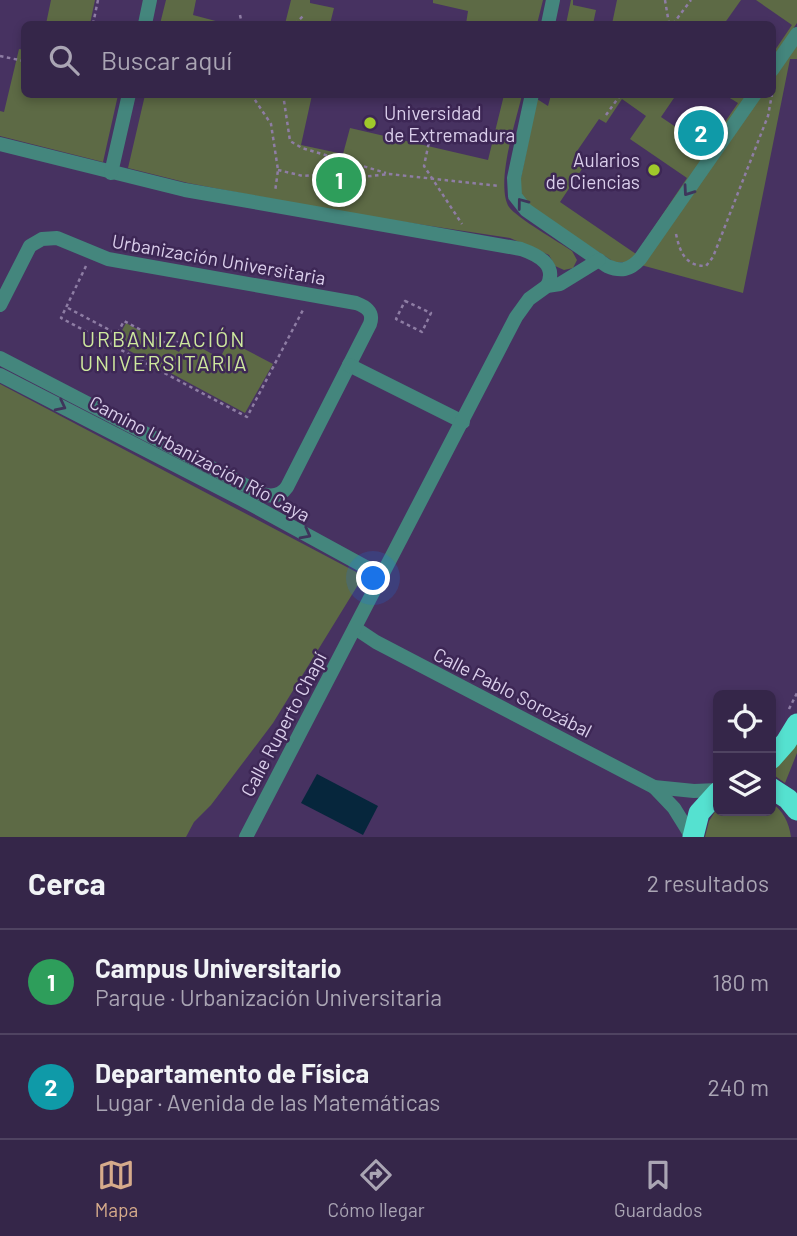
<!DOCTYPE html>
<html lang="es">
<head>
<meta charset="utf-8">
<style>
  :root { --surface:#352649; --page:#3d2e50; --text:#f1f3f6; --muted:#aaa5b4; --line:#4f4361; --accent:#d6ab8b }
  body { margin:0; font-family:Barlow,sans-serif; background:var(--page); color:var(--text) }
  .controls { position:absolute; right:21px; bottom:21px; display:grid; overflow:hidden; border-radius:10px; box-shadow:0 4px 10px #0003 }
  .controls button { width:63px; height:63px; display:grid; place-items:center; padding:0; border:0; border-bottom:2px solid var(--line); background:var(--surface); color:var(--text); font:35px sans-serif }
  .you { position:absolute; left:374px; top:579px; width:24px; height:24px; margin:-18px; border:5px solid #fff; border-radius:50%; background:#1a73e8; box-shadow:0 0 0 10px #1a73e833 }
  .badge { display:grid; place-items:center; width:46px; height:46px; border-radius:50%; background:var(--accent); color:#fff; font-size:23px; font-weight:700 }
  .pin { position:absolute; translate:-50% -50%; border:4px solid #fff; box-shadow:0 2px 7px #0006 }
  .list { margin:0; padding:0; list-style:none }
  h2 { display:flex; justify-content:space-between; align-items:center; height:91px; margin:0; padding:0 28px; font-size:30px }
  h2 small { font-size:23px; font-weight:400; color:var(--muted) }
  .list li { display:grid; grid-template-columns:46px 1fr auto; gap:21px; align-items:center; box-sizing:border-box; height:105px; padding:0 28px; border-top:2px solid var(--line) }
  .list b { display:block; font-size:26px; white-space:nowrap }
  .list p { margin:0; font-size:23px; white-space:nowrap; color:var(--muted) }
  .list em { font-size:23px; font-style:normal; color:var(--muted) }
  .icon { flex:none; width:38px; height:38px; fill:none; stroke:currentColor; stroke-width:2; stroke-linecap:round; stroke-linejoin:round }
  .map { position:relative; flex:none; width:797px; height:837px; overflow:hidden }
  .search { position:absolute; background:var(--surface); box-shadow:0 4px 10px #0003; left:21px; right:21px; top:21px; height:77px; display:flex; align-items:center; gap:18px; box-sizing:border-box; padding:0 24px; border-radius:10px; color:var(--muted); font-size:26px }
  .sheet { height:301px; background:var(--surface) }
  nav { display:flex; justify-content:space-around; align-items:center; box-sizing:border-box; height:98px; border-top:2px solid var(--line); background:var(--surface); font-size:19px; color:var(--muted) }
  nav a { display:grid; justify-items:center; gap:4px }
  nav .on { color:var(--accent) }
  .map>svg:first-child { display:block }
  .green { fill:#5d6a45; fill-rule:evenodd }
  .water { fill:#06263c }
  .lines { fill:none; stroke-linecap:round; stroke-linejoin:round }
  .path { stroke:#8e7da4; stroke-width:2.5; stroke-dasharray:3.5 3.5; stroke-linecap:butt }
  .street { stroke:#44867d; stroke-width:14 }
  .highway { stroke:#55e1d0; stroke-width:21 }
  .oneway { stroke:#3e355b }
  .poi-dot { fill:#a0c92b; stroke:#3d2755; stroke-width:2.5 }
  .labels { text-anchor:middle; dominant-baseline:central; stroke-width:5; stroke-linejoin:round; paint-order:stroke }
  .poi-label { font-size:19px; fill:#daceeb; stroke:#3d2755; text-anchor:start }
  .street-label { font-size:19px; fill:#daceeb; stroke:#3d2755 }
  .neighbourhood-label { font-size:21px; letter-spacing:2px; fill:#cee89e; stroke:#3d2755 }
</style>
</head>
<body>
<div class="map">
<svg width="797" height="837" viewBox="0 0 797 837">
  <rect width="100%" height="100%" fill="#473261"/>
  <g class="green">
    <path d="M51,0H95L90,24H46Z"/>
    <path d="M166,0H196L193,15L227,24H160Z"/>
    <path d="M291,0H310V3L334,8L330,24H285Z"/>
    <path d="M433,0H543L537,24H466L468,11L433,3Z"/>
    <path d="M571,0H573V5L596,10L593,24H566Z"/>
    <path d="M617,0H741L724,24H612Z"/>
    <path d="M756,0H797V23L773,58V53L792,25Z"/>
    <path d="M797,44V59H790L743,293L641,265L761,95L772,94L773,78Z"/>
    <path d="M19,49L24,50V94L118,95L103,162L0,136V111L4,112Z"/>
    <path d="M597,94L676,95L661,117L707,148L738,103L725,95H747L635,257L627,262H614L525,204L519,187L537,99L548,106L551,95H582L596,97ZM622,99L646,116L630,139L687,178L636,254L560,202L586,163L575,154L599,119L606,123Z"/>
    <path d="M145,95H312L301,145L343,154L350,128L488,160L504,95H522C516,121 495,184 509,207C517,218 559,242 572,251L577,260L573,268L564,270L555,266L549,255L510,238L345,213L188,183L128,168Z"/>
    <path d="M126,323L179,352L186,340L220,358L229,341L273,364L245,413L115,343Z"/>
    <path d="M0,384L360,574L361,580L273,723L211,805L194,822L186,837H0Z"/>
    <path d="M797,737V753L785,783L771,773L786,756Z"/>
    <path d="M771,802C783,811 789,822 791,837H705L709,821L718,807V811H771Z"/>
  </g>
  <path class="water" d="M317,774L378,806L363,835L301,803Z"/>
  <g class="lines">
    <g class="path">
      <path d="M665,0L669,24"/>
      <path d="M240,15L242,24"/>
      <path d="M93,24L98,0"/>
      <path d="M295,24L303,16"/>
      <path d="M673,24L691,0"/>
      <path d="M0,56L24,61"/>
      <path d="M772,91L773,90"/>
      <path d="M251,94L271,124L278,170L275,192"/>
      <path d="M283,94L290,141L302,148L386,173"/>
      <path d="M606,115L621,94"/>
      <path d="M430,137L424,166L462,224"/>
      <path d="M278,170L303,176L331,174L362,177L389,174L500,186"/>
      <path d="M676,234C680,252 685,266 706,266L713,257L768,116L772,94"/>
      <path d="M86,266L61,318L247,417L304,308"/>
      <path d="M405,301L431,313L422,332L396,319Z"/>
      <path d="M68,308L117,334"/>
      <path d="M111,345L124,321L175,348L178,341"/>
      <path d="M789,709L797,693"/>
    </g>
    <g class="street">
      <path d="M145,24L150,0"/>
      <path d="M548,24L553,0"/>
      <path d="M772,70L797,34"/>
      <path d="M532,94L514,178L515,196L526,210L607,266C621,272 630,270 640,259L755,94"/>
      <path d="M0,144L185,190L521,249C538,255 558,265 547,286"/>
      <path d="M111,173L129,94"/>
      <path d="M0,305L30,246L42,239L57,238L108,259L356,303C367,307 374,312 370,324L287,487C281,496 272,497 262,494L0,358"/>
      <path d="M349,365L463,422"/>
      <path d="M0,375L243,500L382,576"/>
      <path d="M355,628L376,642L654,787L694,791L718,790"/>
      <path d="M654,787L674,808L692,837"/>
      <path d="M246,837L516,317L529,299L547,286L560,284L599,260"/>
    </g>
    <g class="highway">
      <path d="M771,759L786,742L797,724"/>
      <path d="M771,788L788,799L797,810"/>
      <path d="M693,837L699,813L718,792"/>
    </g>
  </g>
  <defs><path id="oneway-chevron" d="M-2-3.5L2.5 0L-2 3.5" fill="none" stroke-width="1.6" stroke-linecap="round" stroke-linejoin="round" transform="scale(1.75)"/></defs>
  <g class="oneway">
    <use href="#oneway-chevron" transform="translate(688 191) rotate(125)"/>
    <use href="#oneway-chevron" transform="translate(522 203) rotate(-127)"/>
    <use href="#oneway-chevron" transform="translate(61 406) rotate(27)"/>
    <use href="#oneway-chevron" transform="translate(306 534) rotate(28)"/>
  </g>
  <g class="poi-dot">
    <circle cx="370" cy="123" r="7"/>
    <circle cx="654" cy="170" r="7"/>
  </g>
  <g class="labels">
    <g class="poi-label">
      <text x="384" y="112">Universidad<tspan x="384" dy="22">de Extremadura</tspan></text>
      <text x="640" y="159" text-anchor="end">Aularios<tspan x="640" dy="22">de Ciencias</tspan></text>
    </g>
    <g class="street-label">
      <text transform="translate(219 259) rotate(10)">Urbanización Universitaria</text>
      <text transform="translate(200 458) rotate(28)">Camino Urbanización Río Caya</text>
      <text transform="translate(513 692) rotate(27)">Calle Pablo Sorozábal</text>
      <text transform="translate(283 724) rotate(-62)">Calle Ruperto Chapí</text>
    </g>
    <g class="neighbourhood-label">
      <text x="164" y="338">URBANIZACIÓN<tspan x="164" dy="24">UNIVERSITARIA</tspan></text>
    </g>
  </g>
</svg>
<div class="controls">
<button><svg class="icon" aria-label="locate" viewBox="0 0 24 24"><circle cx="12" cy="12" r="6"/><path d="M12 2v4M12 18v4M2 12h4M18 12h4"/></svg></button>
<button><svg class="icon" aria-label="layers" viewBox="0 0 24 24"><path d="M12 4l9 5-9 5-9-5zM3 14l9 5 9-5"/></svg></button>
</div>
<div class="you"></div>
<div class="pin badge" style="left:339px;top:180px;background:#2e9e5b">1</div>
<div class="pin badge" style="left:701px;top:133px;background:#0f9aa8">2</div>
<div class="search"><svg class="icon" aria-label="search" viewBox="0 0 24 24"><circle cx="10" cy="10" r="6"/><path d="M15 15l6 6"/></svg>Buscar aquí</div>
</div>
<section class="sheet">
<h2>Cerca<small>2 resultados</small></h2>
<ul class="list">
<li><span class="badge" style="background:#2e9e5b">1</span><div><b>Campus Universitario</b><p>Parque · Urbanización Universitaria</p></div><em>180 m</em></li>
<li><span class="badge" style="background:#0f9aa8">2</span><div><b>Departamento de Física</b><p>Lugar · Avenida de las Matemáticas</p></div><em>240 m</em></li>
</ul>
</section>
<nav>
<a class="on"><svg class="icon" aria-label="map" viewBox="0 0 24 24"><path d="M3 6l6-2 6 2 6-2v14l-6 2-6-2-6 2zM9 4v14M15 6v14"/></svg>Mapa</a>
<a><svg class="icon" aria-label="directions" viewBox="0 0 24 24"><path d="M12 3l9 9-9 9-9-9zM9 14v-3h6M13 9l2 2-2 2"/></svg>Cómo llegar</a>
<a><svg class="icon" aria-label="saved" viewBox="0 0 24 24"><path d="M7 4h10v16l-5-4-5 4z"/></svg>Guardados</a>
</nav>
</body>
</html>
